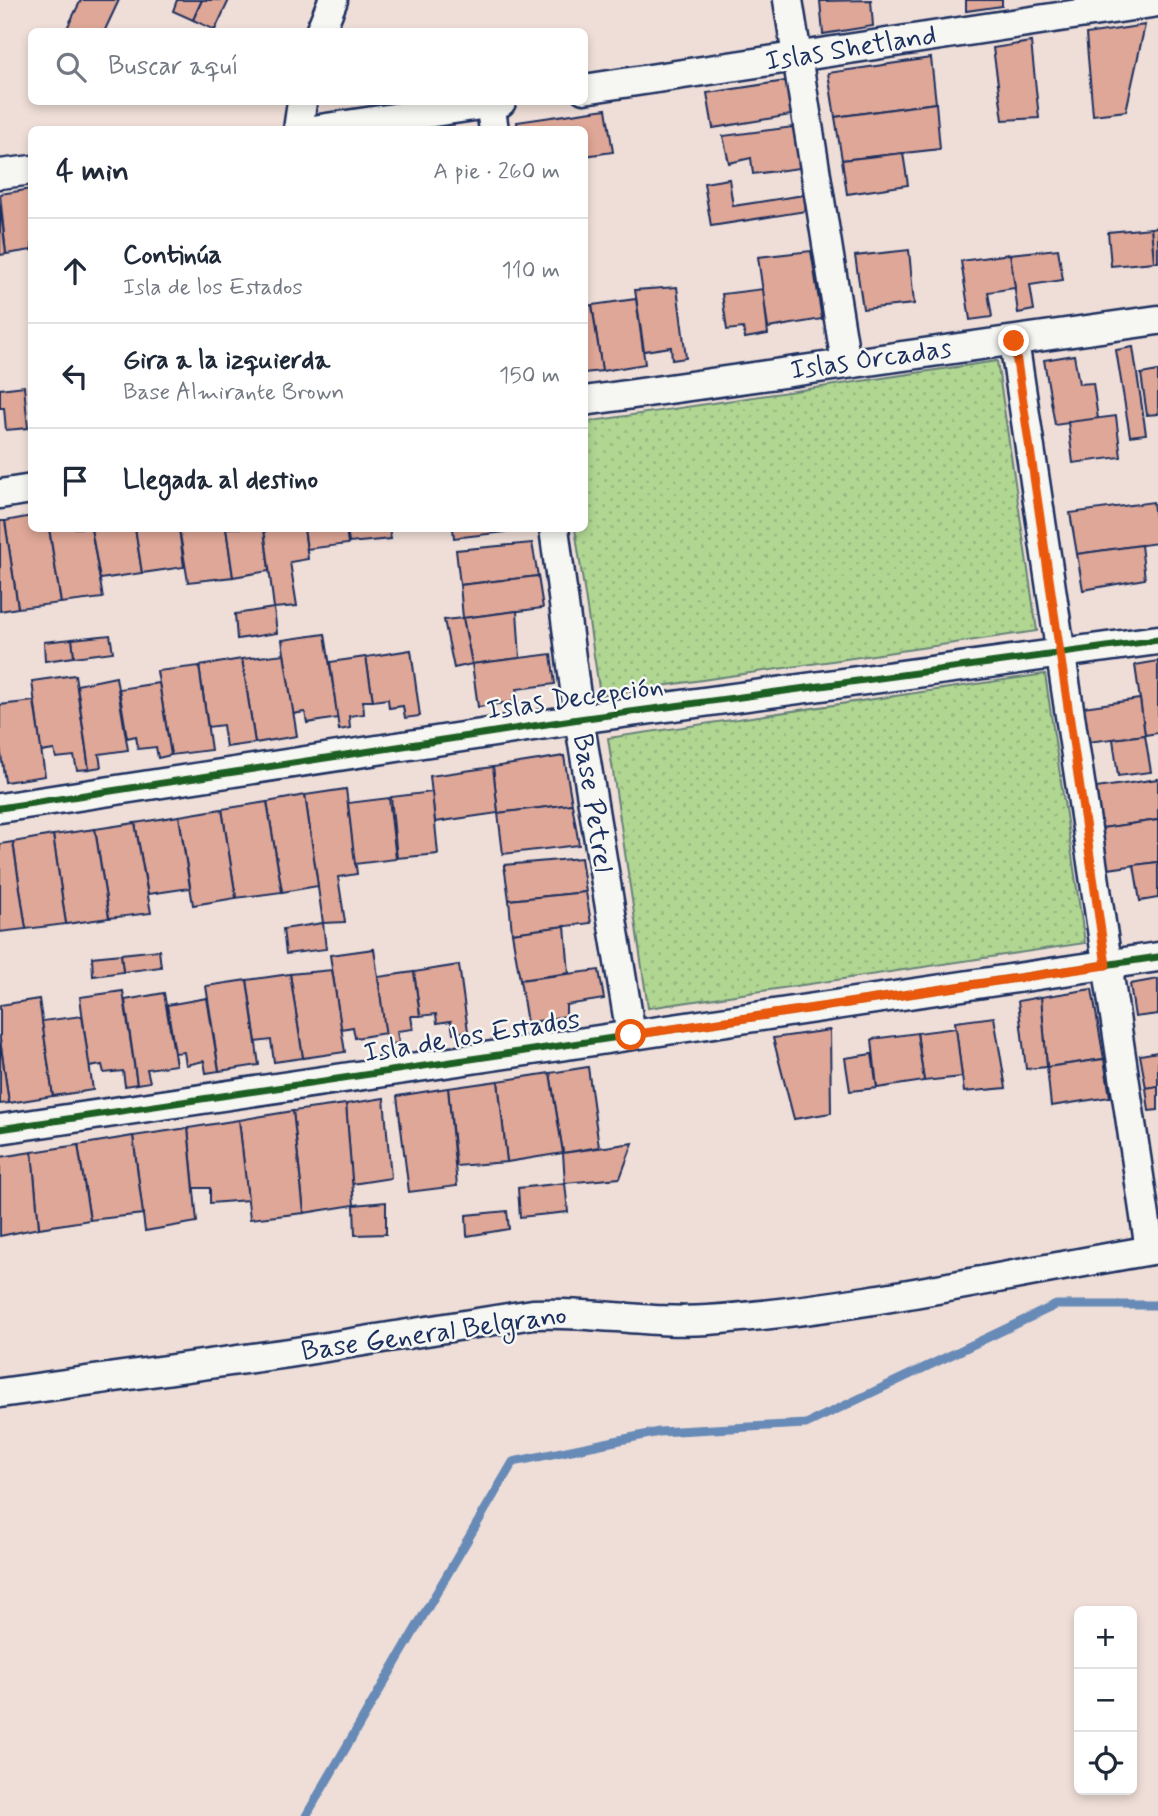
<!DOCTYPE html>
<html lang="es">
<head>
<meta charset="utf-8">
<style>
  :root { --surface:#fff; --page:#f2f2f3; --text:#1f2937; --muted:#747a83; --line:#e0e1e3 }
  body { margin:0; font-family:Mynerve,sans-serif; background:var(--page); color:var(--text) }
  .controls { position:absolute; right:21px; bottom:21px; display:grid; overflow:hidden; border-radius:10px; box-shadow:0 4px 10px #0003 }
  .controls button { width:63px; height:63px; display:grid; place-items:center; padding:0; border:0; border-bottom:2px solid var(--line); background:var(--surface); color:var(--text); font:35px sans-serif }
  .stop { position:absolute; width:21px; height:21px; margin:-16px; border:5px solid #ea580c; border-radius:50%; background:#fff }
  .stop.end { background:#ea580c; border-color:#fff; box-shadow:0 2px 7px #0008 }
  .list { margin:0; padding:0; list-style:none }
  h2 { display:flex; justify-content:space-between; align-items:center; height:91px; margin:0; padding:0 28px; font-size:30px }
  h2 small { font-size:23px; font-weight:400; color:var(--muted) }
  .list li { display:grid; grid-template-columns:46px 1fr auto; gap:21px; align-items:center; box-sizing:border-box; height:105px; padding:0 28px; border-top:2px solid var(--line) }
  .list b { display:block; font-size:26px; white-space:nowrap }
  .list p { margin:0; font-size:23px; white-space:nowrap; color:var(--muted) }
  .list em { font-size:23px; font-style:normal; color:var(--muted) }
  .icon { flex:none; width:38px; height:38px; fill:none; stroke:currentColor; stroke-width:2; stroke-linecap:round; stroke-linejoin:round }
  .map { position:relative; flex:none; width:1158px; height:1816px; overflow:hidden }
  .search { position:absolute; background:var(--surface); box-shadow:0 4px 10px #0003; left:28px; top:28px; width:560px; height:77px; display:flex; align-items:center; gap:18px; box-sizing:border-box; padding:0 24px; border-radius:10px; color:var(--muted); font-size:26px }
  .panel { position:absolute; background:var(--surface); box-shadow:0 4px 10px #0003; left:28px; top:126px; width:560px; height:406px; border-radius:10px }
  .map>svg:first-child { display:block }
  .park { fill:url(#park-dots); stroke:#668278; stroke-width:2 }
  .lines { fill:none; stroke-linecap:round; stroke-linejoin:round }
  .stream { stroke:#678ab7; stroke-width:9 }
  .building { fill:#dea797; stroke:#1b2f5e; stroke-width:2 }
  .street-casing { stroke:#1b2f5e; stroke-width:33 }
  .street { stroke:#f6f6f2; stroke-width:28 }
  .cycleway-casing { stroke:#f6f6f2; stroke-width:11 }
  .cycleway { stroke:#1b5e20; stroke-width:7 }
  .route { stroke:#ea580c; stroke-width:9 }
  .labels { text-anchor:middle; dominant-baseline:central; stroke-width:5; stroke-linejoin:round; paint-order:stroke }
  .street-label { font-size:28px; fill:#1b2f5e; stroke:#f6f6f2 }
</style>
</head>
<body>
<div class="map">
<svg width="1158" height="1816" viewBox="0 0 1158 1816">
  <defs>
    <pattern id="park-dots" width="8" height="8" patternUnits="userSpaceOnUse" patternTransform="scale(1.75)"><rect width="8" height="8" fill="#b0d692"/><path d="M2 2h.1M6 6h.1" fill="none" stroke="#97b880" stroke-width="1.8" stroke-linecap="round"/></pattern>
  </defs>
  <rect width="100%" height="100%" fill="#efded7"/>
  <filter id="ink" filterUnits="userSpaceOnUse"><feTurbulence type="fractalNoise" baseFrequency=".0143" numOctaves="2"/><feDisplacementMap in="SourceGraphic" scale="14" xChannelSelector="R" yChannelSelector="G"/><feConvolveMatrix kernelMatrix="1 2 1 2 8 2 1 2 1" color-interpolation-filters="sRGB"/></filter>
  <g filter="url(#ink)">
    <g class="park">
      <path d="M997,361L1037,631L600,695L575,529L584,528L585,422Z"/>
      <path d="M1045,674L1085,943L648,1008L608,738Z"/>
    </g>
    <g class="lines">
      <path class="stream" d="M306,1816L513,1462L659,1432L806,1424L1056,1305H1158"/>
    </g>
    <g class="building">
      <path d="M81,0H119L104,32H65Z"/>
      <path d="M177,0H202L193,20L173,11Z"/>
      <path d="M202,0H229L215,30L193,20Z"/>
      <path d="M871,0L873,26L823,34L820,1Z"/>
      <path d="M966,0H1002V6L966,11Z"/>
      <path d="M1145,25L1126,111L1093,115L1086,34Z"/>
      <path d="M1031,42L1039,118L1003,120L993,48Z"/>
      <path d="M931,58L936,103L835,117L828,73Z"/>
      <path d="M786,81L791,115L713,128L707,93Z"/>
      <path d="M936,103L940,149L842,160L835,117Z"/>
      <path d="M606,109L613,152L584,156V130H518L517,122Z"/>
      <path d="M793,127L800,168L753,174L751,158L729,163L723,136Z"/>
      <path d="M903,153L908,185L847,194L842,160Z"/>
      <path d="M729,179L733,206L804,195L806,211L711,226L704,183Z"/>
      <path d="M32,189V250L6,254L0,194Z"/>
      <path d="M0,204L6,254L0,255Z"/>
      <path d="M1158,227V262H1154L1151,228Z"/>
      <path d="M1151,228L1154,262L1111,266L1108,232Z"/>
      <path d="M1058,249L1063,280L1030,285L1034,310L1018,313L1010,254Z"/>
      <path d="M909,250L914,304L863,309L855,256Z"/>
      <path d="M811,251L822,319L768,328L758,257Z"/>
      <path d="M1010,254L1015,288L988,292L992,317L970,320L961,261Z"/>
      <path d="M677,287L686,358L672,360L671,347L644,351L635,290Z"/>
      <path d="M763,289L768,334L745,338L743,328L727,330L722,294Z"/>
      <path d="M636,299L645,364L602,371L592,305Z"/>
      <path d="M592,305L602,371L584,373V306Z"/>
      <path d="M1133,347L1146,434L1130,436L1116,350Z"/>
      <path d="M1074,355L1079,384L1093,383L1098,419L1055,425L1044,360Z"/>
      <path d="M1158,371V414L1147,415L1141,374Z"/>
      <path d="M24,386L28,428L6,430L4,408H0V389Z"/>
      <path d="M1116,416L1121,457L1073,463L1068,422Z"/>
      <path d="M1153,502L1158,543L1077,554L1070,513Z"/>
      <path d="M32,516V528H49L61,603L18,608L5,521Z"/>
      <path d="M0,521H5L18,608L0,611Z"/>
      <path d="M49,528H91L103,598L61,603Z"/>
      <path d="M91,528H135L142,573L100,579Z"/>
      <path d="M135,528H179L184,567L142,573Z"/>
      <path d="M179,528H226L233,577L188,582Z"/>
      <path d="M226,528H264L269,571L233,577Z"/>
      <path d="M264,528H304L308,559L290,562L297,606L274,608Z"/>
      <path d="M304,528H346L348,544L307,549Z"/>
      <path d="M347,528H389L391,539L349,543Z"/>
      <path d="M453,528H530V529L454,538Z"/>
      <path d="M532,543L538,576L460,585L456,550Z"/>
      <path d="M1141,545L1145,579L1083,590L1077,554Z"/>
      <path d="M538,576L543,608L463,618L460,585Z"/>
      <path d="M274,608L277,633L237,639L235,614Z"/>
      <path d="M517,611L520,658L472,664L463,618Z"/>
      <path d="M463,618L472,664L454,668L444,620Z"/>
      <path d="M325,634L338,718L307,723L305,712L293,714L282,640Z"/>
      <path d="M110,635L113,652L74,657L72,639Z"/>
      <path d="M72,639L74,657L45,661L44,642Z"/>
      <path d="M411,650L420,716L405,718L403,706L389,708L388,699L373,701L366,657Z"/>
      <path d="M284,654L297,736L255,743L242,659Z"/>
      <path d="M551,654L555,684L517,689L518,701L478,707L472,664Z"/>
      <path d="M366,657L373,701H363L364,714L349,716L350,728L339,730L330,662Z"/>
      <path d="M242,659L255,743L226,747L223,725L208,727L199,666Z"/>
      <path d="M1158,661V733L1145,735L1135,665Z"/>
      <path d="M199,666L211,750L171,755L157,671Z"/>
      <path d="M75,675L89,769L77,770L74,756L56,758L54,750L41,752L32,681Z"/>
      <path d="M116,677L128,750L99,754L101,767L89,769L77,685Z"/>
      <path d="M159,683L171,755L158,758L156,747L138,749L136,736L127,738L119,689Z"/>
      <path d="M1140,699L1145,735L1088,742L1083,707Z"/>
      <path d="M34,701L45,776L5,782L0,747V705Z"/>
      <path d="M1145,735L1151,772L1118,776L1113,739Z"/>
      <path d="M564,756L572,804L498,813L493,767Z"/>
      <path d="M493,767L498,813L435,822L430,776Z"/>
      <path d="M1158,779V820L1102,828L1096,788Z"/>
      <path d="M346,789L357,874L338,877L345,922L323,923L305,795Z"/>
      <path d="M432,792L438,854L397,858L391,797Z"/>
      <path d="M305,795L318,886L282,892L267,802Z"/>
      <path d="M389,798L396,859L355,864L348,803Z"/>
      <path d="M267,802L282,892L236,898L222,809Z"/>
      <path d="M572,804L579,845L503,854L498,813Z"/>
      <path d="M222,809L236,898L193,905L179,816Z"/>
      <path d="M179,816L190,888L148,894L135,823Z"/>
      <path d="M1158,820V862L1108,869L1102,828Z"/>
      <path d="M135,823L151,913L109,918L95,829Z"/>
      <path d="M95,829L109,918L66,924L53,835Z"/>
      <path d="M53,835L66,924L26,929L13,842Z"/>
      <path d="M13,842L26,929L0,932V844Z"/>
      <path d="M581,858L586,892L509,900L504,865Z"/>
      <path d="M1158,862V898L1140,901L1134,865Z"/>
      <path d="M586,892L591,923L512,933L509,900Z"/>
      <path d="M323,923L326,949L286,954L283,929Z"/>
      <path d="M565,926L569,973L520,980L512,933Z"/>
      <path d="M374,949L386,1033L355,1038L353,1027L341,1029L330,955Z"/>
      <path d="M159,950L161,967L123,972L121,954Z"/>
      <path d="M121,954L123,972L93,976L92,957Z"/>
      <path d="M459,965L468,1031L453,1033L451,1021L437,1023L436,1014L420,1016L414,972Z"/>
      <path d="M332,970L345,1052L303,1058L290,974Z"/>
      <path d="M599,970L604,999L566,1005V1016L527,1023L520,980Z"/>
      <path d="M414,972L420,1016H411L413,1029L397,1031L399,1043L387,1045L378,977Z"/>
      <path d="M290,974L303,1058L274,1062L271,1040L256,1042L247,980Z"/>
      <path d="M1158,979V1014L1135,1017L1130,984Z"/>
      <path d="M247,980L259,1065L219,1071L206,986Z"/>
      <path d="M1092,989L1104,1059L1047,1067L1041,997Z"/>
      <path d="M123,991L137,1084L125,1086L123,1071L104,1073L102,1065L89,1067L80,997Z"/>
      <path d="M164,993L176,1065L147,1069L150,1082L137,1084L125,1000Z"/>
      <path d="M1041,997L1047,1067L1026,1069L1018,1001Z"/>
      <path d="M207,998L219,1071L206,1073L204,1061L186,1065L184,1052L175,1053L167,1005Z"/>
      <path d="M39,999L53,1096L9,1103L0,1040V1005Z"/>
      <path d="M82,1016L93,1090L53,1096L42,1021Z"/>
      <path d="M994,1017L1006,1088L964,1092L955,1022Z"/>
      <path d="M956,1028L962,1077L924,1081L917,1033Z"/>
      <path d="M830,1030L831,1113L794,1119L773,1038Z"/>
      <path d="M917,1033L924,1081L877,1088L872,1039Z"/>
      <path d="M0,1040L9,1103L0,1104Z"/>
      <path d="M1158,1052V1086L1146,1088L1140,1055Z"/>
      <path d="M872,1054L877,1088L850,1091L845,1058Z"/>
      <path d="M1104,1059L1110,1097L1051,1106L1047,1067Z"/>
      <path d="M588,1067L599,1147L563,1153L550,1073Z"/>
      <path d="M550,1073L563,1153L507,1162L498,1081Z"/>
      <path d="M498,1081L507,1162L456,1166L448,1088Z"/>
      <path d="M1158,1086V1110L1149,1111L1146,1088Z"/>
      <path d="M448,1088L457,1186L409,1192L397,1096Z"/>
      <path d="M384,1098L391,1178L352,1184L346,1104Z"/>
      <path d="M346,1104L354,1205L304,1213L293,1111Z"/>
      <path d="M293,1111L304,1213L250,1219L239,1120Z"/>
      <path d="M239,1120L248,1200L210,1203V1188H194L188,1128Z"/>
      <path d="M188,1128L197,1222L145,1231L133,1136Z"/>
      <path d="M133,1136L143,1214L90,1220L78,1145Z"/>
      <path d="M633,1143L620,1178L565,1183L563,1153Z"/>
      <path d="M78,1145L90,1220L39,1228L32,1152Z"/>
      <path d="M32,1152L39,1228L0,1236V1157Z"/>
      <path d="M565,1183L568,1212L520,1217L518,1188Z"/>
      <path d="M386,1202V1234L355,1235L354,1205Z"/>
      <path d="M507,1211L509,1229L467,1236L466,1215Z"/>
    </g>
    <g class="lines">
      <defs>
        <g id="street">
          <path d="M788,0L846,363"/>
          <path d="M320,32L333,0"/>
          <path d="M584,89L1158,2"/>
          <path d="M490,103L494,130"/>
          <path d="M298,130L302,102"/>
          <path d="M313,130L501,102"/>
          <path d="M0,174L32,170"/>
          <path d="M1014,341L1150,1250"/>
          <path d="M584,401L1158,320"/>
          <path d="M0,494L32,489"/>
          <path d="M554,528L579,719L631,1035"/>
          <path d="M0,808L579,719L1158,640"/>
          <path d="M0,1129L1158,957"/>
          <path d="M0,1393L289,1353L533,1314C591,1311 649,1324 708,1320C859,1309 1009,1274 1158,1249"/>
        </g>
      </defs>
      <use href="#street" class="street-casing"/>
      <use href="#street" class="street"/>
      <defs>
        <g id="cycleway">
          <path d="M0,808L579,719L1158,640"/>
          <path d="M0,1129L1158,957"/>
        </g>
      </defs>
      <use href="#cycleway" class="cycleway-casing"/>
      <use href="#cycleway" class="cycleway"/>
    </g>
  </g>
  <g class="lines" filter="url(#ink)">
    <path class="route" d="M631,1035L1106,965L1014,341"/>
  </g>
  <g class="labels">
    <g class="street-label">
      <text transform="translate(851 49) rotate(-9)">Islas Shetland</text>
      <text transform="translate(871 360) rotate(-8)">Islas Orcadas</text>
      <text transform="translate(575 699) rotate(-8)">Islas Decepción</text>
      <text transform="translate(592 803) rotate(81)">Base Petrel</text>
      <text transform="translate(472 1037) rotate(-9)">Isla de los Estados</text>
      <text transform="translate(434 1334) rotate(-8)">Base General Belgrano</text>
    </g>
  </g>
</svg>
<div class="controls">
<button>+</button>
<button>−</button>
<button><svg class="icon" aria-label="locate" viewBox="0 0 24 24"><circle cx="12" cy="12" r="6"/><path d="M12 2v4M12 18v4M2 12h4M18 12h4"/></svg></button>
</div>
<div class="stop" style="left:631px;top:1035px"></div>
<div class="stop end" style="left:1014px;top:341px"></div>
<div class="search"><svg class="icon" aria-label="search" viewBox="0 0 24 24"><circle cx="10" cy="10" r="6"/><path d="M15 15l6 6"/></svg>Buscar aquí</div>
<section class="panel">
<h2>4 min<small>A pie · 260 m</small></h2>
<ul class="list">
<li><svg class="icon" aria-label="ahead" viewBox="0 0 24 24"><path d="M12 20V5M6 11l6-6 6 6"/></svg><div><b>Continúa</b><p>Isla de los Estados</p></div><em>110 m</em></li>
<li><svg class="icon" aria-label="left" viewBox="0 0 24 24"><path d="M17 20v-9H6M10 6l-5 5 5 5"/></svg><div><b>Gira a la izquierda</b><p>Base Almirante Brown</p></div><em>150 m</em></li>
<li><svg class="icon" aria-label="arrive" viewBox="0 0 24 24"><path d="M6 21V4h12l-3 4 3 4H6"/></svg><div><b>Llegada al destino</b></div></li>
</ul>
</section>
</div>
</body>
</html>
